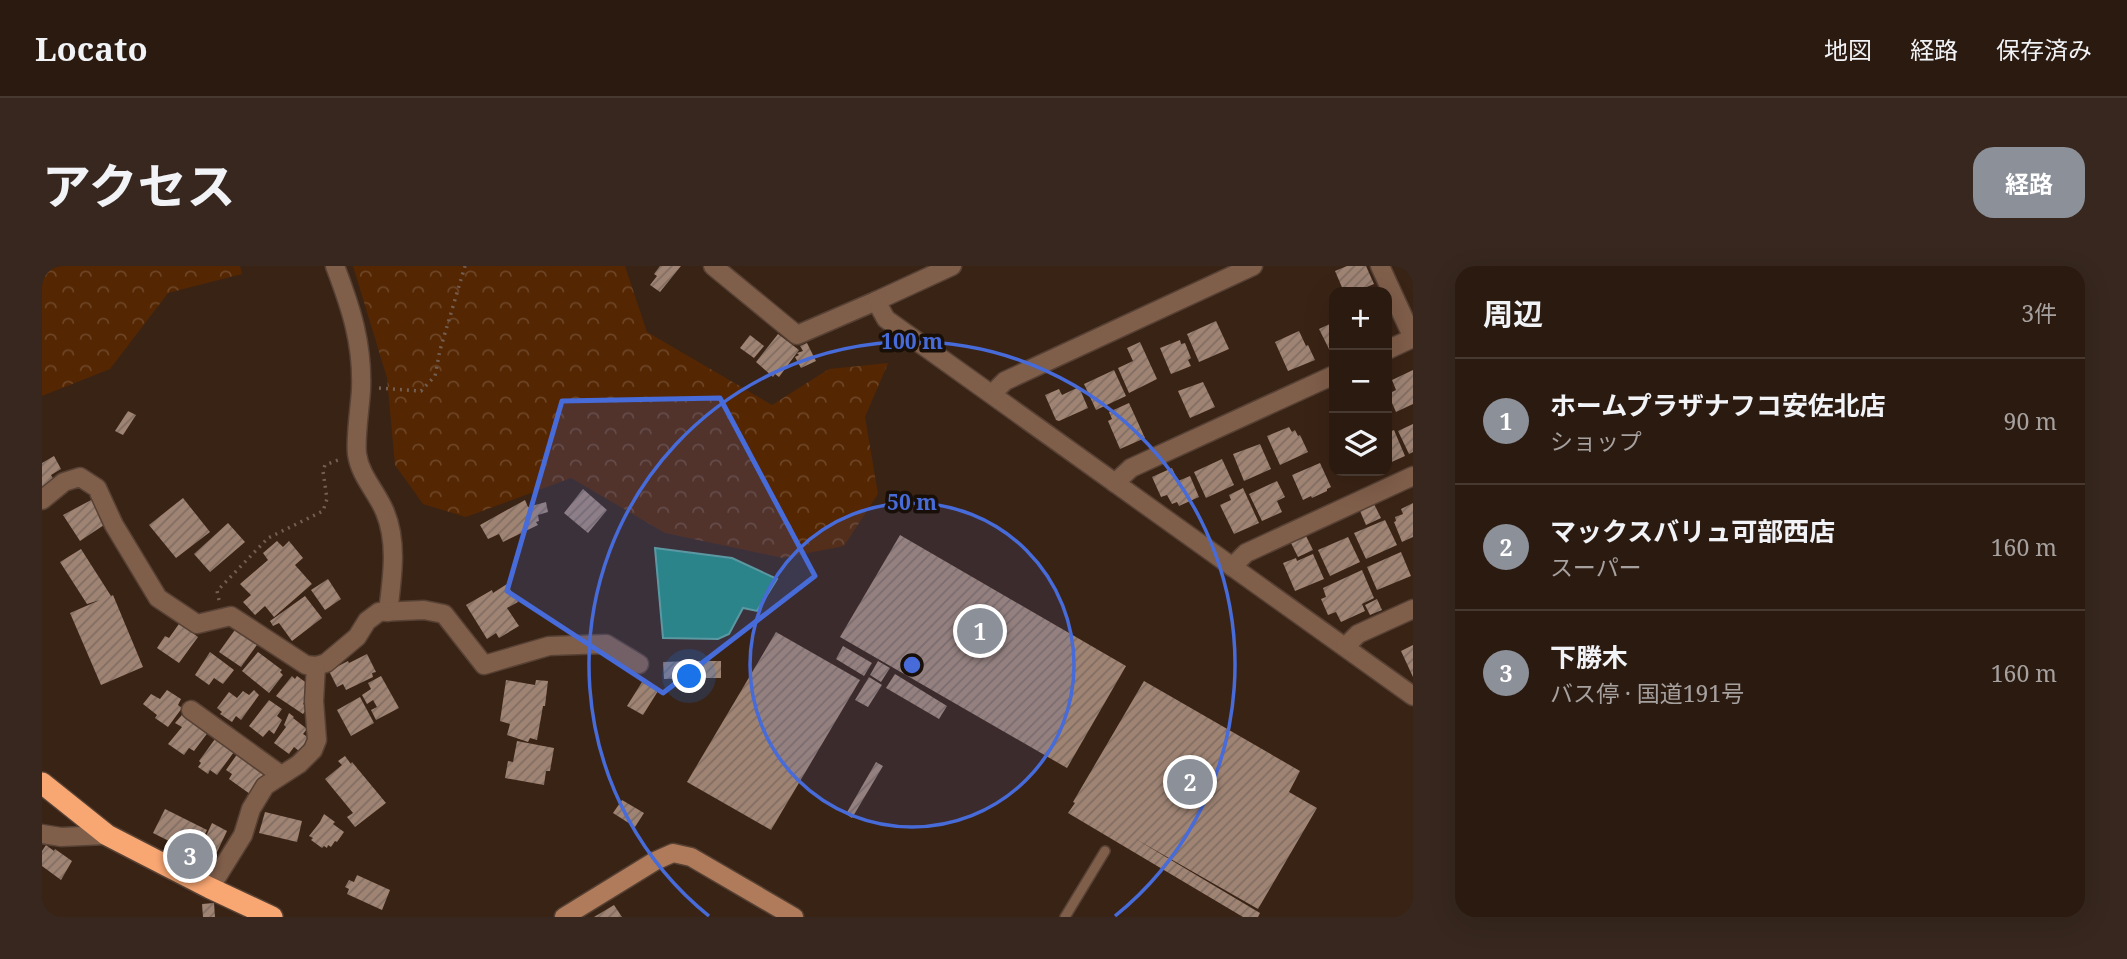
<!DOCTYPE html>
<html lang="ja">
<head>
<meta charset="utf-8">
<style>
  :root { --surface:#2b1a10; --page:#37271e; --text:#f1f3f6; --muted:#a6a19f; --line:#473830; --accent:#8c9099 }
  body { margin:0; font-family:"Noto Serif","Noto Sans JP",serif; background:var(--page); color:var(--text) }
  .controls { position:absolute; right:21px; top:21px; display:grid; overflow:hidden; border-radius:14px; box-shadow:0 7px 28px #0002 }
  .controls button { width:63px; height:63px; display:grid; place-items:center; padding:0; border:0; border-bottom:2px solid var(--line); background:var(--surface); color:var(--text); font:35px sans-serif }
  .you { position:absolute; left:648px; top:411px; width:24px; height:24px; margin:-18px; border:5px solid #fff; border-radius:50%; background:#1a73e8; box-shadow:0 0 0 10px #1a73e833 }
  .badge { display:grid; place-items:center; width:46px; height:46px; border-radius:50%; background:var(--accent); color:#fff; font-size:23px; font-weight:700 }
  .pin { position:absolute; translate:-50% -50%; border:4px solid #fff; box-shadow:0 2px 7px #0006 }
  .list { margin:0; padding:0; list-style:none }
  h2 { display:flex; justify-content:space-between; align-items:center; height:91px; margin:0; padding:0 28px; font-size:30px }
  h2 small { font-size:23px; font-weight:400; color:var(--muted) }
  .list li { display:grid; grid-template-columns:46px 1fr auto; gap:21px; align-items:center; box-sizing:border-box; height:126px; padding:0 28px; border-top:2px solid var(--line) }
  .list b { display:block; font-size:26px; white-space:nowrap }
  .list p { margin:0; font-size:23px; white-space:nowrap; color:var(--muted) }
  .list em { font-size:23px; font-style:normal; color:var(--muted) }
  .icon { flex:none; width:38px; height:38px; fill:none; stroke:currentColor; stroke-width:2; stroke-linecap:round; stroke-linejoin:round }
  .map { position:relative; flex:none; width:1371px; height:651px; overflow:hidden; border-radius:21px }
  header { display:flex; align-items:center; gap:42px; box-sizing:border-box; height:98px; padding:0 35px; background:var(--surface); border-bottom:2px solid var(--line) }
  header strong { font-size:33px }
  nav { display:flex; gap:38px; margin-inline-start:auto; font-size:24px }
  .intro { display:flex; align-items:center; justify-content:space-between; box-sizing:border-box; height:168px; padding:0 42px }
  h1 { margin:0; font-size:49px }
  .button { padding:18px 32px; border-radius:21px; background:var(--accent); color:#fff; font-size:24px; font-weight:700 }
  main { display:flex; gap:42px; padding:0 42px }
  aside { flex:1; background:var(--surface); border-radius:21px; box-shadow:0 7px 28px #0002 }
  .map>svg:first-child { display:block }
  .forest { fill:url(#forest-crowns) }
  .water { fill:#268b79; stroke:#62a495; stroke-width:2 }
  .building { fill:url(#building-hatch) }
  .lines { fill:none; stroke-linecap:round; stroke-linejoin:round }
  .lane-casing { stroke:#564134; stroke-width:12 }
  .street-casing { stroke:#564134; stroke-width:21 }
  .secondary-casing { stroke:#564134; stroke-width:21 }
  .highway-casing { stroke:#564134; stroke-width:24 }
  .path { stroke:#725e52; stroke-width:3.5; stroke-dasharray:2 5; stroke-linecap:butt }
  .lane { stroke:#7f5e4a; stroke-width:9 }
  .street { stroke:#7f5e4a; stroke-width:18 }
  .secondary { stroke:#b07b5a; stroke-width:18 }
  .highway { stroke:#f8a672; stroke-width:21 }
  .marked { fill:#476bd8; fill-opacity:0.2; stroke:#476bd8; stroke-width:5; stroke-linejoin:round }
  .ring { fill:none; stroke:#476bd8; stroke-width:3.5 }
  .centre { fill:#476bd8; stroke:#190f09; stroke-width:3.5 }
  .ring-label { font-size:21px; text-anchor:middle; font-weight:bold; fill:#476bd8; stroke:#190f09; stroke-width:7; stroke-linejoin:round; paint-order:stroke }
</style>
</head>
<body>
<header>
<strong>Locato</strong>
<nav><a>地図</a><a>経路</a><a>保存済み</a></nav>
</header>
<div class="intro"><h1>アクセス</h1><a class="button">経路</a></div>
<main>
<div class="map">
<svg width="1371" height="651" viewBox="0 0 1371 651">
  <defs>
    <pattern id="forest-crowns" width="20" height="18" patternUnits="userSpaceOnUse" patternTransform="scale(1.75)"><rect width="20" height="18" fill="#542602"/><path d="M2 6a3 3 0 1 1 6 0M12 15a3 3 0 1 1 6 0" fill="none" stroke="#6d4526"/></pattern>
    <pattern id="building-hatch" width="6" height="6" patternUnits="userSpaceOnUse" patternTransform="scale(1.75)"><rect width="6" height="6" fill="#9f8474"/><path d="M-1 1l2-2M0 6l6-6M5 7l2-2" fill="none" stroke="#816d62"/></pattern>
  </defs>
  <rect width="100%" height="100%" fill="#392315"/>
  <g class="forest">
    <path d="M0,0H198L200,8L126,27L68,103L0,130Z"/>
    <path d="M311,0H583L605,66L730,139L787,103L846,97L823,151L836,228L802,280L741,292L623,267L529,212L424,251L381,238L353,199L345,112Z"/>
  </g>
  <path class="water" d="M613,282L690,292L735,313L715,345L701,342L687,368L676,373L621,372Z"/>
  <g class="building">
    <path d="M618,0H639L618,26L608,19L615,10L612,8Z"/>
    <path d="M1305,0H1324L1332,18L1312,26H1302L1293,5Z"/>
    <path d="M1174,55L1187,83L1157,96L1145,68Z"/>
    <path d="M1292,56V83L1288,85L1277,63Z"/>
    <path d="M1257,65L1264,80L1266,79L1273,94L1246,105L1233,76Z"/>
    <path d="M736,68L757,84L737,111L733,108L731,111L714,96Z"/>
    <path d="M708,69L722,80L712,92L698,82Z"/>
    <path d="M1138,74L1139,78L1143,77L1149,92L1146,94L1149,100L1129,108L1118,82Z"/>
    <path d="M1098,76L1115,113L1087,127L1076,102L1091,95L1085,82Z"/>
    <path d="M765,77L774,95L759,102L753,91L757,89L755,87L761,85L758,80Z"/>
    <path d="M1072,104L1084,130L1054,144L1042,118Z"/>
    <path d="M1371,104V138L1354,146L1346,128L1354,124L1350,114Z"/>
    <path d="M1161,116L1173,141L1148,152L1136,125Z"/>
    <path d="M1037,121L1046,142L1017,155L1014,154L1003,129L1017,123L1020,129Z"/>
    <path d="M1087,137L1103,172L1078,183L1066,155L1070,153L1067,146Z"/>
    <path d="M86,145L94,149L81,169L73,165Z"/>
    <path d="M1371,158V186L1367,188L1356,165Z"/>
    <path d="M1247,161L1250,166L1253,164L1256,170L1258,169L1266,186L1238,199L1225,170Z"/>
    <path d="M1352,164L1363,190L1345,198V167Z"/>
    <path d="M1218,178L1229,203L1202,215L1191,188Z"/>
    <path d="M12,190L19,203L9,209L12,214L0,222V197Z"/>
    <path d="M1180,193L1192,219L1164,232L1152,206Z"/>
    <path d="M1278,197L1289,221L1285,223V225L1270,232L1269,230L1261,234L1250,209Z"/>
    <path d="M1130,202L1136,215L1148,210L1157,231L1137,240L1135,236L1130,238L1125,229L1119,231L1110,211Z"/>
    <path d="M1235,215L1243,231L1235,235L1240,246L1220,255L1207,228Z"/>
    <path d="M1201,222L1217,257L1192,268L1178,239L1189,234L1187,229Z"/>
    <path d="M541,223L565,244L546,267L522,247Z"/>
    <path d="M141,232L168,266L134,292L107,259Z"/>
    <path d="M51,233L61,249L57,251L62,259L38,275L21,249Z"/>
    <path d="M483,234L486,241L504,236L506,246L496,249L497,255L494,256L496,259L461,276L457,268L446,273L438,259Z"/>
    <path d="M1371,237V271L1360,276L1352,256L1354,255L1353,251L1361,248L1359,243Z"/>
    <path d="M1332,238L1339,252L1324,259L1318,245Z"/>
    <path d="M1343,254L1355,279L1324,293L1312,267Z"/>
    <path d="M186,257L203,276L168,306L152,288Z"/>
    <path d="M858,269L1084,400L1025,502L798,371Z"/>
    <path d="M1264,270L1271,284L1256,291L1249,277Z"/>
    <path d="M1306,271L1318,296L1288,310L1276,284Z"/>
    <path d="M235,275L241,281L247,275L261,292L253,299L270,318L232,351L223,340L213,349L201,336L209,329L198,318L226,294L221,287Z"/>
    <path d="M39,283L69,330L71,329L101,401L59,419L28,347L58,334L45,338L18,296Z"/>
    <path d="M1359,286L1369,310L1335,324L1325,301Z"/>
    <path d="M1271,288L1282,313L1253,325L1241,297L1254,292L1255,295Z"/>
    <path d="M1320,304L1332,332L1320,338L1323,345L1299,356L1294,346L1286,349L1279,333L1284,331L1281,322Z"/>
    <path d="M286,313L299,333L283,344L269,324Z"/>
    <path d="M465,318L476,336L465,342L477,360L457,372L454,367L445,373L424,339L450,324L451,327Z"/>
    <path d="M263,330L280,352L250,375L237,357L231,360L228,355Z"/>
    <path d="M1335,333L1340,344L1328,349L1323,339Z"/>
    <path d="M139,355L150,362L148,365L156,371L137,397L115,382L123,370L127,372Z"/>
    <path d="M195,361L217,376L199,401L177,386Z"/>
    <path d="M734,366L818,414L729,564L645,516Z"/>
    <path d="M1371,379V411L1359,385Z"/>
    <path d="M801,380L830,397L822,410L794,393Z"/>
    <path d="M168,386L192,404L181,418L172,412L167,419L153,409Z"/>
    <path d="M216,386L240,404L238,406L241,409L227,427L200,405Z"/>
    <path d="M325,388L334,406L330,407L331,411L304,424L301,418L295,421L287,405L306,395L307,397Z"/>
    <path d="M649,395V412L622,413L621,396Z"/>
    <rect x="651" y="395" width="28" height="17"/>
    <path d="M836,395L848,402L839,416L828,409Z"/>
    <path d="M853,408L905,440L897,453L844,422Z"/>
    <path d="M250,410L253,413L255,410L266,418L262,426L267,429L261,438L266,441L261,448L234,430Z"/>
    <path d="M339,410L357,442L334,454L329,444L335,441L331,434L325,438L320,429L329,423L326,417Z"/>
    <path d="M827,411L840,419L826,441L813,434Z"/>
    <path d="M464,414L493,419L494,414L506,415L503,440H501L495,474L488,472L486,476L465,469L468,458L458,455Z"/>
    <path d="M1102,415L1258,505L1247,526L1275,542L1216,643L1092,572L1218,647L1216,651H1201L1026,547L1033,537L1031,536Z"/>
    <path d="M600,416L616,425L601,449L585,440Z"/>
    <path d="M125,424L139,433L136,439L140,442L126,461L113,452L115,449L101,438L109,428L118,433Z"/>
    <path d="M212,424L217,429L199,454L194,450L190,456L178,448L180,446L175,442L187,426L195,432L201,425L207,429Z"/>
    <path d="M318,431L332,457L309,470L295,444Z"/>
    <path d="M227,434L240,443L235,450L240,454L232,468L227,464L221,471L207,460Z"/>
    <path d="M144,444L167,465L152,485L147,482L142,489L126,478L140,461L133,457Z"/>
    <path d="M247,447L252,451L251,452L265,463L261,468L267,472L257,485L252,481L247,488L232,477L244,461L242,459Z"/>
    <path d="M173,473L192,486L175,509L168,504L166,508L156,501L159,497L157,495Z"/>
    <path d="M475,475L512,482L508,505H504L502,519L463,512L466,495L471,496Z"/>
    <path d="M196,487L223,507L208,528L187,513L190,508L184,504Z"/>
    <path d="M303,490L309,498L310,496L344,537L313,561L305,551L311,547L283,513L300,499L296,495Z"/>
    <path d="M834,496L841,500L810,552L804,548Z"/>
    <path d="M580,534L602,547L593,561L571,547Z"/>
    <path d="M123,543L165,564L153,588L111,567Z"/>
    <path d="M223,546L260,555L255,576L217,567Z"/>
    <path d="M282,548L293,556L291,558L302,566L295,576L293,575L289,581L286,579L285,582L282,580L280,582L269,574L271,572L267,570L278,556Z"/>
    <path d="M170,557L185,565L175,586L160,579Z"/>
    <path d="M4,579L12,585L13,583L30,595L19,614L0,600V585Z"/>
    <path d="M315,609L348,624L340,644L305,628L307,623L303,621L307,614L312,616Z"/>
    <path d="M172,637L173,651H161L160,638Z"/>
    <path d="M572,639L580,651H552Z"/>
  </g>
  <g class="lines">
    <defs>
      <path id="lane" d="M1023,651L1063,585"/>
      <g id="street">
        <path d="M293,0C309,42 321,78 319,124C318,142 313,172 315,188C318,210 335,226 343,246C356,277 350,313 346,346"/>
        <path d="M671,0L755,69L834,35L910,0"/>
        <path d="M1338,0L1371,72L1345,84"/>
        <path d="M834,35L844,53L1371,430"/>
        <path d="M950,128L963,115L1211,0"/>
        <path d="M1073,217L1089,202L1292,109"/>
        <path d="M0,234L22,216L38,211L55,222L72,259L116,332L155,358L189,350L264,399L274,400L284,397L315,371L325,355L337,346L382,344L402,348L442,399L507,380L564,378L597,398"/>
        <path d="M1190,301L1204,287L1371,210"/>
        <path d="M1303,381L1316,368L1371,343"/>
        <path d="M149,444L239,509"/>
        <path d="M0,568L19,571L65,569"/>
        <path d="M168,622L201,569L209,543L223,520L257,498L271,484L275,474L272,435L274,400"/>
      </g>
      <path id="secondary" d="M522,651L613,595L631,587L649,591L752,651"/>
      <path id="highway" d="M0,517L65,569L168,622L230,651"/>
    </defs>
    <use href="#lane" class="lane-casing"/>
    <use href="#street" class="street-casing"/>
    <use href="#secondary" class="secondary-casing"/>
    <use href="#highway" class="highway-casing"/>
    <g class="path">
      <path d="M337,122L379,125L393,110L398,84L423,0"/>
      <path d="M177,334L175,325L226,272L281,245L285,233L281,205L283,199L296,194"/>
    </g>
    <use href="#lane" class="lane"/>
    <use href="#street" class="street"/>
    <use href="#secondary" class="secondary"/>
    <use href="#highway" class="highway"/>
  </g>
  <path class="marked" d="M678,132L773,310L621,427L465,325L520,135Z"/>
  <circle cx="870" cy="399" r="162" fill="#476bd8" fill-opacity=".12"/>
  <g class="ring">
    <circle cx="870" cy="399" r="162"/>
    <path d="M667 650A323 323 0 1 1 1073 650"/>
  </g>
  <circle cx="870" cy="399" r="10" class="centre"/>
  <g class="ring-label">
    <text x="870" y="83">100 m</text>
    <text x="870" y="244">50 m</text>
  </g>
</svg>
<div class="controls">
<button>+</button>
<button>−</button>
<button><svg class="icon" aria-label="layers" viewBox="0 0 24 24"><path d="M12 4l9 5-9 5-9-5zM3 14l9 5 9-5"/></svg></button>
</div>
<div class="you"></div>
<div class="pin badge" style="left:938px;top:365px">1</div>
<div class="pin badge" style="left:1148px;top:516px">2</div>
<div class="pin badge" style="left:148px;top:590px">3</div>
</div>
<aside>
<h2>周辺<small>3件</small></h2>
<ul class="list">
<li><span class="badge">1</span><div><b>ホームプラザナフコ安佐北店</b><p>ショップ</p></div><em>90 m</em></li>
<li><span class="badge">2</span><div><b>マックスバリュ可部西店</b><p>スーパー</p></div><em>160 m</em></li>
<li><span class="badge">3</span><div><b>下勝木</b><p>バス停 · 国道191号</p></div><em>160 m</em></li>
</ul>
</aside>
</main>
</body>
</html>
